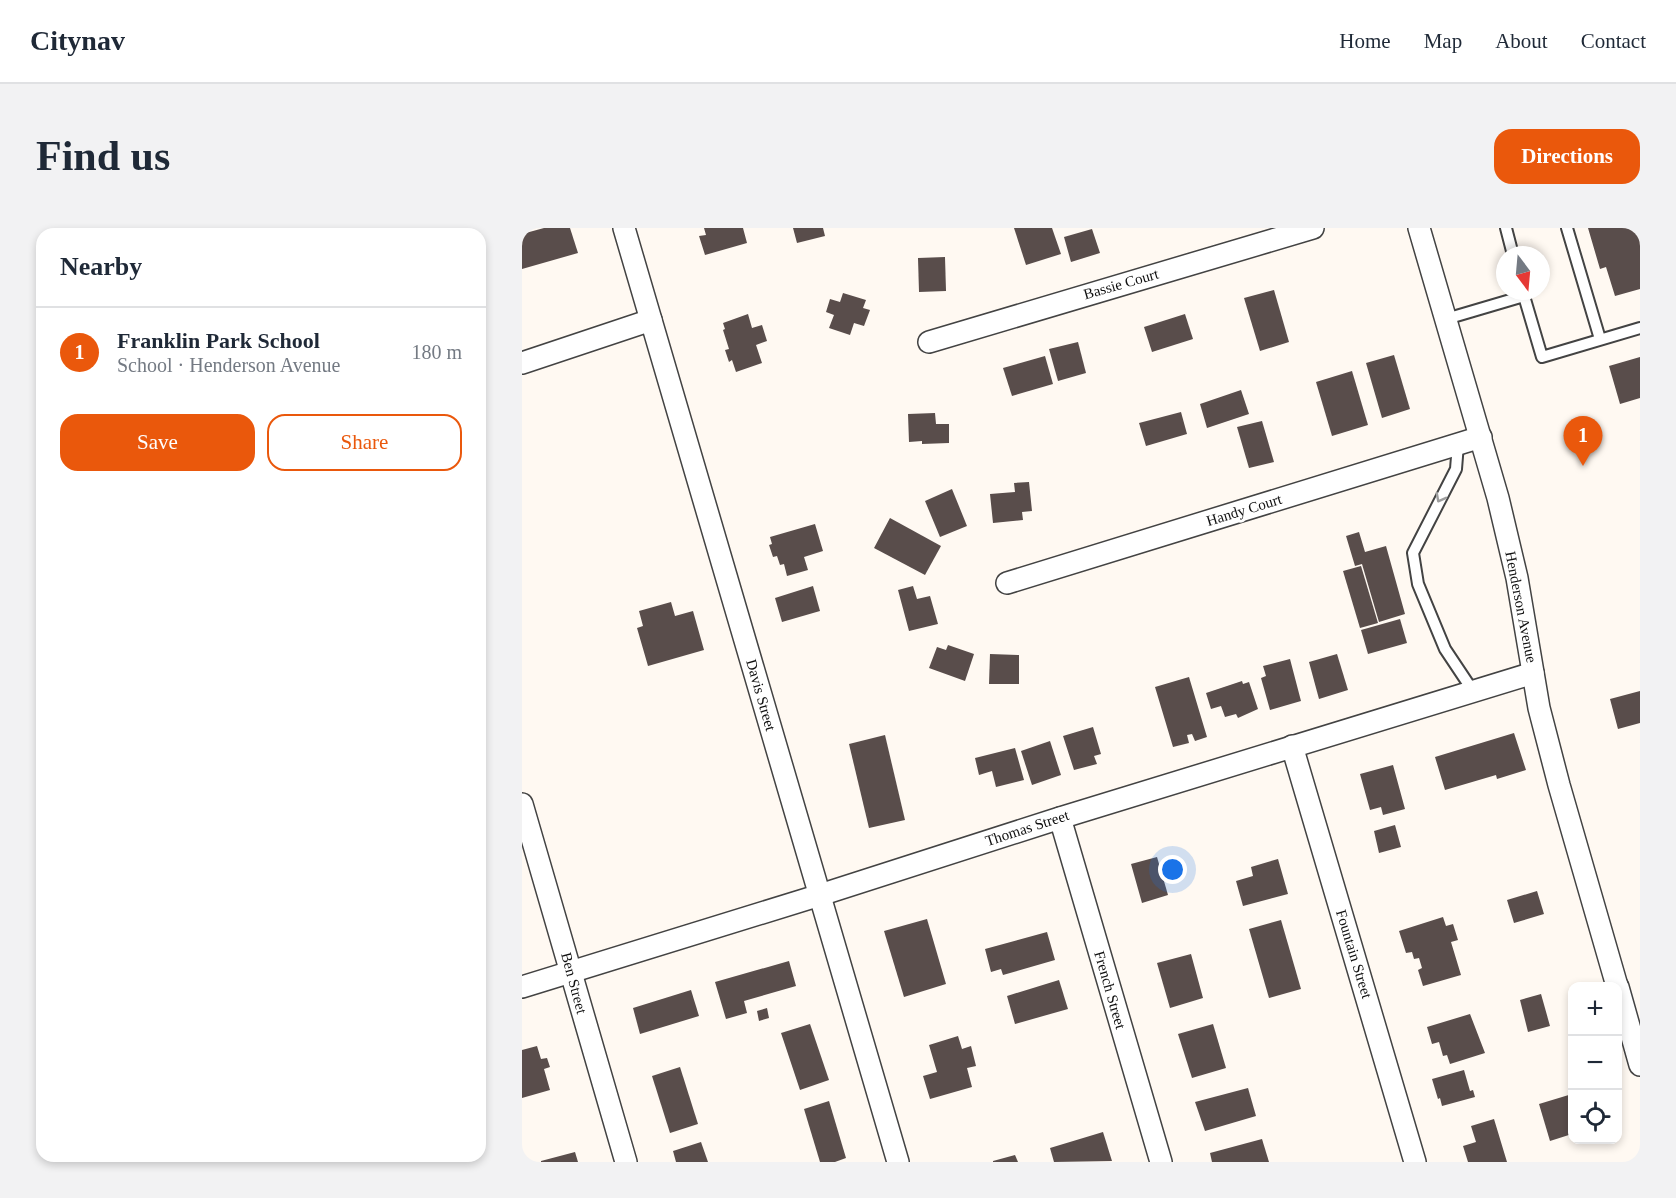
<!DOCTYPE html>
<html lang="en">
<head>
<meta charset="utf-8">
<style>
  :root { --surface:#fff; --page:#f2f2f3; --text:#1f2937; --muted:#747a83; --line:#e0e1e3; --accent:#ea580c }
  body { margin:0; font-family:Georgia,serif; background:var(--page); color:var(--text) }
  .controls { position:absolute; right:18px; bottom:18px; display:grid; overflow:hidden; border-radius:12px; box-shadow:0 3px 9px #0003 }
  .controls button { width:54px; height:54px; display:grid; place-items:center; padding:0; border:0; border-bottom:2px solid var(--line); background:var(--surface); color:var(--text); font:30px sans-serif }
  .compass { position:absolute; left:974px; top:18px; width:54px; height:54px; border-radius:50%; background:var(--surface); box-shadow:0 3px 9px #0003; rotate:164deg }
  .you { position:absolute; left:651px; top:642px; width:21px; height:21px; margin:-15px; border:4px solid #fff; border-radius:50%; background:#1a73e8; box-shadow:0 0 0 9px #1a73e833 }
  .badge { display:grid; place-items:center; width:39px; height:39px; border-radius:50%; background:var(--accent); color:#fff; font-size:20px; font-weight:700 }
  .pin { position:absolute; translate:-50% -50px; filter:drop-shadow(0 2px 3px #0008) }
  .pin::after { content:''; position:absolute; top:32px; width:21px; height:18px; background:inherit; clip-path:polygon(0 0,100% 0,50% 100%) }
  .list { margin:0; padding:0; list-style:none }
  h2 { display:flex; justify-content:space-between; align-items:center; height:78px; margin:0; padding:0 24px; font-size:26px }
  h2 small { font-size:20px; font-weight:400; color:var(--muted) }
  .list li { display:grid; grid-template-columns:39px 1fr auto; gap:18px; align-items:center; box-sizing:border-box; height:90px; padding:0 24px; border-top:2px solid var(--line) }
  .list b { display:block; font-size:22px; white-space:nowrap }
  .list p { margin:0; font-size:20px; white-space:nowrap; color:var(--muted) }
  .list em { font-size:20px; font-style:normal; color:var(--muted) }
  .actions { display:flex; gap:12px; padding:18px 24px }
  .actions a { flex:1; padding:14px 0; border:2px solid var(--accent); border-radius:18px; text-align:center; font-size:21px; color:var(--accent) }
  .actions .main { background:var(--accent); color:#fff }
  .icon { flex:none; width:33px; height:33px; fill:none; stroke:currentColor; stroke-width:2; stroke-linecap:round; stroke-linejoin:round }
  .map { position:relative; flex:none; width:1118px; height:934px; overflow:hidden; border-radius:18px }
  header { display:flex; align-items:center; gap:36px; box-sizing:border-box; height:84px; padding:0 30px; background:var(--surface); border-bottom:2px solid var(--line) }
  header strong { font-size:28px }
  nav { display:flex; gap:33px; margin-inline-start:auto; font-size:21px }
  .intro { display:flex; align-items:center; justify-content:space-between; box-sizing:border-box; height:144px; padding:0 36px }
  h1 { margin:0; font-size:42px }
  .button { padding:15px 27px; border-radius:18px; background:var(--accent); color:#fff; font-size:21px; font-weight:700 }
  main { display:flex; gap:36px; padding:0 36px }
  aside { flex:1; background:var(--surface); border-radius:18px; box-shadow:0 3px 9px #0003 }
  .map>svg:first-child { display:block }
  .building { fill:#594d4b }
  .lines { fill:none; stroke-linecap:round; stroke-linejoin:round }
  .lane-casing { stroke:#434343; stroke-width:14 }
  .street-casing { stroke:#434343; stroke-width:24 }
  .lane { stroke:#fff; stroke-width:10 }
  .street { stroke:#fff; stroke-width:21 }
  .oneway { stroke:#9f9f9f }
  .labels { text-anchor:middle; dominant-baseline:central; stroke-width:6; stroke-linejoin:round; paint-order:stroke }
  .street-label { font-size:15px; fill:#101010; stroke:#fff }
</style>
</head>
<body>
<header>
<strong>Citynav</strong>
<nav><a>Home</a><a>Map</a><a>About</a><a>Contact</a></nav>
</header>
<div class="intro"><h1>Find us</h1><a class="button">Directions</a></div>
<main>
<aside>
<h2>Nearby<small></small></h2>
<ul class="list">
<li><span class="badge">1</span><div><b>Franklin Park School</b><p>School · Henderson Avenue</p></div><em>180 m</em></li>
</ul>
<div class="actions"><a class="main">Save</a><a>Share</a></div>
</aside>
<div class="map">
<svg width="1118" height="934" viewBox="0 0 1118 934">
  <rect width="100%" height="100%" fill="#fff9f2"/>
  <g class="building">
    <path d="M22,0H48L56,25L0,41V6Z"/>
    <path d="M182,0H221L225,15L183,27L177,8L184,7Z"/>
    <path d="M271,0H301L303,8L275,15Z"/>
    <path d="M492,0H530L539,26L504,37Z"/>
    <path d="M1066,0H1118V61L1093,68L1084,39L1078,41Z"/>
    <path d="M570,1L578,25L549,34L542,9Z"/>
    <path d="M423,29L424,63L397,64L396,30Z"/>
    <path d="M752,62L767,114L738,123L722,70Z"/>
    <path d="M321,65L344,72L341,80L348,82L342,98L332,95L328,107L307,100L312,87L304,84L308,71L318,74Z"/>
    <path d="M226,86L230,100L240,97L245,113L234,117L240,135L214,144L210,132L207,134L203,122L207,121L201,102L203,101L201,95Z"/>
    <path d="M663,86L671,111L630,124L622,99Z"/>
    <path d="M556,114L564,145L536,153L527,121Z"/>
    <path d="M872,127L888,181L860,190L844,135Z"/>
    <path d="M523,128L531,156L490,168L481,140Z"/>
    <path d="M1118,129V170L1098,176L1087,138Z"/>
    <path d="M830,143L846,197L810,208L794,154Z"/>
    <path d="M719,162L727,186L685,200L678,176Z"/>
    <path d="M659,184L665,206L624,218L617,195Z"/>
    <path d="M413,185L414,196H427V215L400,216V213L387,214L386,186Z"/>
    <path d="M740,193L752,234L727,240L715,199Z"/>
    <path d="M507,254L510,283L500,284L501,292L471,295L468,266L493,264L492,255Z"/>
    <path d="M430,261L445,298L418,309L403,273Z"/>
    <path d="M368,290L419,318L403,347L352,320Z"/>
    <path d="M293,296L301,323L282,329L286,342L265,348L262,336L258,337L255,328L251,329L247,317L250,316L248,309Z"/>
    <path d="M837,304L843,324L864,318L883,386L857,394L840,336L833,338L824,308Z"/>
    <path d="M839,338L856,395L838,400L821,343Z"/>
    <path d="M291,358L298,383L260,394L253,370Z"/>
    <path d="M391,358L395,371L408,368L416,396L387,403L376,362Z"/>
    <path d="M149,374L153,388L171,383L182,422L126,438L115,400L121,398L117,383Z"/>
    <path d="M878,391L885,415L846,426L839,402Z"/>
    <path d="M426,417L452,426L443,453L407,440L415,419L424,422Z"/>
    <path d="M468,426L497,427V456H467Z"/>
    <path d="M815,426L826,462L797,471L787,434Z"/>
    <path d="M768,431L779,473L748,482L739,450L744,448L741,438Z"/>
    <path d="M667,449L685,509L673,513L670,506L665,507L667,515L651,519L633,459Z"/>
    <path d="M720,453L721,456L727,454L736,481L716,490L714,486L703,489L699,478L689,481L684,465Z"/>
    <path d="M1118,463V495L1096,501L1088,471Z"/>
    <path d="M571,499L579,526L572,528L575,536L552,542L541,508Z"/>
    <path d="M992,505L1004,542L975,551L974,547L923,562L913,529Z"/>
    <path d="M363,507L383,592L347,600L327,516Z"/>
    <path d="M528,513L539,547L510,557L499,523Z"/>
    <path d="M493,520L502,552L474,559L470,543L457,547L453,530Z"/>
    <path d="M871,537L883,581L861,587L859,579L848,582L838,546Z"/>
    <path d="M873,597L879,619L857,625L852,603Z"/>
    <path d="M635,629L646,667L620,675L609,636Z"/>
    <path d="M756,631L766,666L721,678L714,653L731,648L729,639Z"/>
    <path d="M1015,663L1022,686L992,695L985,672Z"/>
    <path d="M921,689L924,698L931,696L936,712L929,714L939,747L901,758L896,742L900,740L897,730L892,731L890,724L884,725L877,703Z"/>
    <path d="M405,691L424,756L382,769L362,703Z"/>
    <path d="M759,692L779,761L747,770L727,701Z"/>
    <path d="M525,704L533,732L481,747L479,741L469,744L463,721Z"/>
    <path d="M669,726L681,770L648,780L635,735Z"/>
    <path d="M267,733L274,758L222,773L225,785L204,791L193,754Z"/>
    <path d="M537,752L546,781L493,796L485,768Z"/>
    <path d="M169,762L177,788L118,806L111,780Z"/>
    <path d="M1019,766L1028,798L1006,804L998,772Z"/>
    <path d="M245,780L247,790L237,793L235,783Z"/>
    <path d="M948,786L963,825L928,836L925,827L921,828L917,814L910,816L905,799Z"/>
    <path d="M288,796L307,852L278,862L259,805Z"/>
    <path d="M691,796L704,840L670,850L656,806Z"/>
    <path d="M436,808L440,821L449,818L454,838L445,840L450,859L408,871L401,848L415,844L407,817Z"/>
    <path d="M15,818L19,831L25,830L28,839L22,841L28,862L0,870V822Z"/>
    <path d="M158,839L176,896L148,905L130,848Z"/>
    <path d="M942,842L948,863L951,862L953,869L920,878L918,870L916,871L910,851Z"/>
    <path d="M726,860L734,888L683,903L673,874Z"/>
    <path d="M1050,866V906L1028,913L1017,876Z"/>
    <path d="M307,873L324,930L313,934H298L282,881Z"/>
    <path d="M972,891L985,934H946L941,918L954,914L949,898Z"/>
    <path d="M581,904L590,933L532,934L528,920Z"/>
    <path d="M740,911L747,934H690L688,925Z"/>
    <path d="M179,914L186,934H154L151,923Z"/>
    <path d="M53,924L56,934H19V933Z"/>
    <path d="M493,927L496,934H471V933Z"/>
  </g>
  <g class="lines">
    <defs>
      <g id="lane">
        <path d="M984,0L991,27"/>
        <path d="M1045,0L1078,111"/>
        <path d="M924,91L1002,68L1020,129L1118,100"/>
        <path d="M936,216L934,241L891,325L896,356L923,421L951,463"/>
      </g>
      <g id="street">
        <path d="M102,0L376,934"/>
        <path d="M897,0L976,270L995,350L1017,480L1037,557L1095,758"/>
        <path d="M407,114L791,0"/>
        <path d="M0,135L129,92"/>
        <path d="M485,355L959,209"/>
        <path d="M770,518L893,934"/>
        <path d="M0,576L104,934"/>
        <path d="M538,590L639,934"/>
        <path d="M0,759L298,667L538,590L1011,445"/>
        <path d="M1096,759L1118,837"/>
      </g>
    </defs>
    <use href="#lane" class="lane-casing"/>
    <use href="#street" class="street-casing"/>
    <use href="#lane" class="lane"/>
    <use href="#street" class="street"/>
  </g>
  <defs><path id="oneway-chevron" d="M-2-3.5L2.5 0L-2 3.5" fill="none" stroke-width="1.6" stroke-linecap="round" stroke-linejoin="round" transform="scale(1.5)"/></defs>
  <use class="oneway" href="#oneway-chevron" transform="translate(918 270) rotate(118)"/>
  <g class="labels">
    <g class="street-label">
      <text transform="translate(599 56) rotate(-16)">Bassie Court</text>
      <text transform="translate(722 282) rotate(-17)">Handy Court</text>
      <text transform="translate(999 379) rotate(79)">Henderson Avenue</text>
      <text transform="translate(239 467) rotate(74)">Davis Street</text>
      <text transform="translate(505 600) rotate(-18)">Thomas Street</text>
      <text transform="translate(832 726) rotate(73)">Fountain Street</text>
      <text transform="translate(52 755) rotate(75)">Ben Street</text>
      <text transform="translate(588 762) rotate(74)">French Street</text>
    </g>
  </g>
</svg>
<div class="controls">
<button>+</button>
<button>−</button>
<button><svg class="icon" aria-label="locate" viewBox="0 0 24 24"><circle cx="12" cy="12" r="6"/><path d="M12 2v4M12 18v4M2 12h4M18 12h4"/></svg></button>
</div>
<svg class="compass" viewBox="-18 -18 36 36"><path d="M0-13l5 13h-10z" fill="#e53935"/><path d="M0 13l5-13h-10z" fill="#747a83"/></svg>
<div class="you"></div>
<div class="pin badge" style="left:1061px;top:238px">1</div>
</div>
</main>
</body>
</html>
